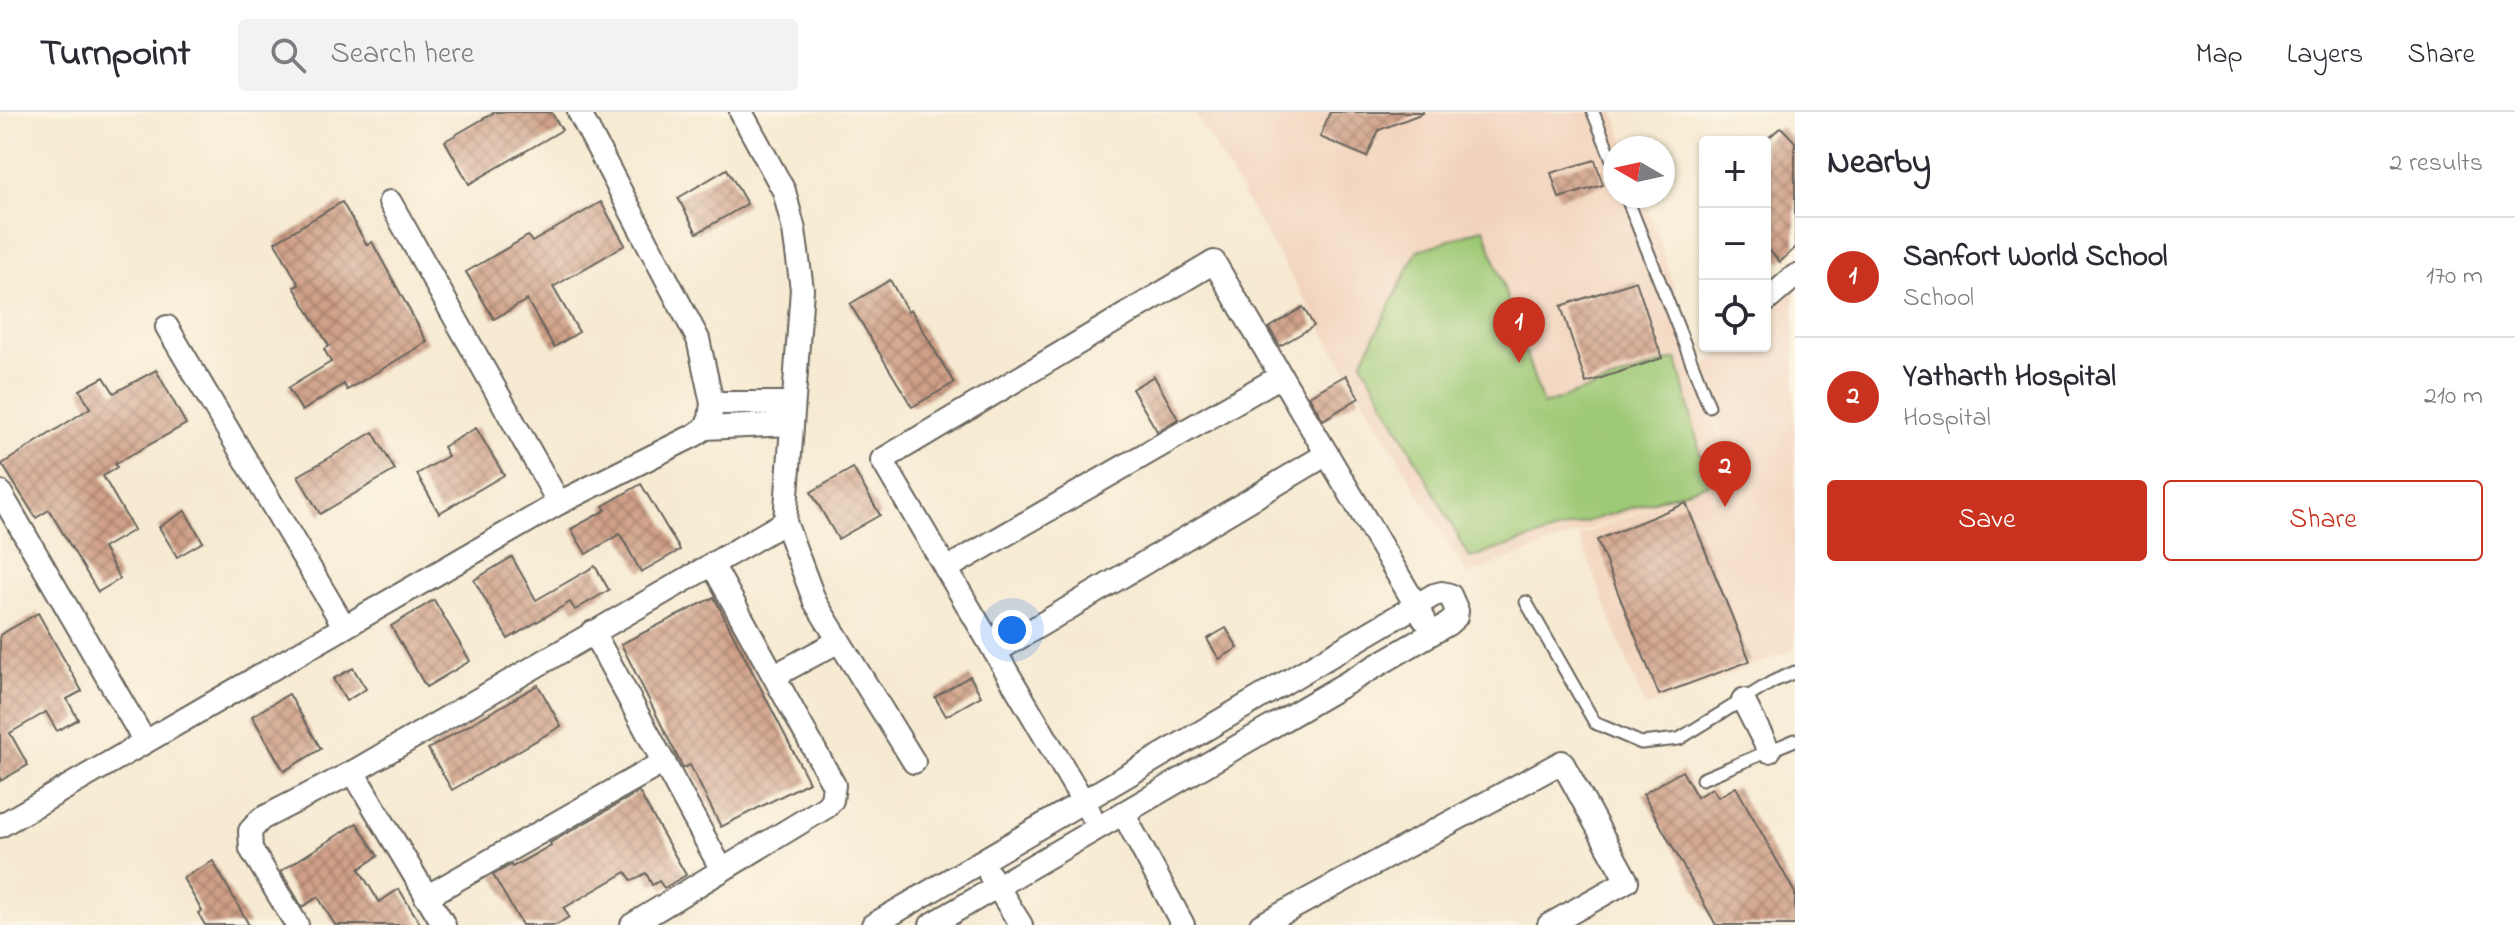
<!DOCTYPE html>
<html lang="en">
<head>
<meta charset="utf-8">
<style>
  :root { --surface:#fff; --page:#f2f2f3; --text:#2b2b33; --muted:#7c7c81; --line:#e1e1e2; --accent:#c8321e }
  body { margin:0; font-family:"Indie Flower",sans-serif; background:var(--page); color:var(--text) }
  .controls { position:absolute; right:24px; top:24px; display:grid; overflow:hidden; border-radius:8px; box-shadow:0 2px 6px #0004 }
  .controls button { width:72px; height:72px; display:grid; place-items:center; padding:0; border:0; border-bottom:2px solid var(--line); background:var(--surface); color:var(--text); font:40px sans-serif }
  .compass { position:absolute; left:1603px; top:24px; width:72px; height:72px; border-radius:50%; background:var(--surface); box-shadow:0 2px 6px #0004; rotate:279deg }
  .you { position:absolute; left:1012px; top:518px; width:28px; height:28px; margin:-20px; border:6px solid #fff; border-radius:50%; background:#1a73e8; box-shadow:0 0 0 12px #1a73e833 }
  .badge { display:grid; place-items:center; width:52px; height:52px; border-radius:50%; background:var(--accent); color:#fff; font-size:26px; font-weight:700 }
  .pin { position:absolute; translate:-50% -66px; filter:drop-shadow(0 2px 4px #0008) }
  .pin::after { content:''; position:absolute; top:42px; width:28px; height:24px; background:inherit; clip-path:polygon(0 0,100% 0,50% 100%) }
  .list { margin:0; padding:0; list-style:none }
  h2 { display:flex; justify-content:space-between; align-items:center; height:104px; margin:0; padding:0 32px; font-size:34px }
  h2 small { font-size:26px; font-weight:400; color:var(--muted) }
  .list li { display:grid; grid-template-columns:52px 1fr auto; gap:24px; align-items:center; box-sizing:border-box; height:120px; padding:0 32px; border-top:2px solid var(--line) }
  .list b { display:block; font-size:30px; white-space:nowrap }
  .list p { margin:0; font-size:26px; white-space:nowrap; color:var(--muted) }
  .list em { font-size:26px; font-style:normal; color:var(--muted) }
  .actions { display:flex; gap:16px; padding:24px 32px }
  .actions a { flex:1; padding:18px 0; border:2px solid var(--accent); border-radius:8px; text-align:center; font-size:28px; color:var(--accent) }
  .actions .main { background:var(--accent); color:#fff }
  .icon { flex:none; width:44px; height:44px; fill:none; stroke:currentColor; stroke-width:2; stroke-linecap:round; stroke-linejoin:round }
  .map { position:relative; flex:none; width:1795px; height:813px; overflow:hidden }
  header { display:flex; align-items:center; gap:48px; box-sizing:border-box; height:112px; padding:0 40px; background:var(--surface); border-bottom:2px solid var(--line) }
  header strong { font-size:38px }
  nav { display:flex; gap:44px; margin-inline-start:auto; font-size:28px }
  .search { width:560px; height:72px; background:var(--page); display:flex; align-items:center; gap:20px; box-sizing:border-box; padding:0 28px; border-radius:8px; color:var(--muted); font-size:30px }
  main { display:flex }
  aside { flex:1; background:var(--surface) }
  .map>svg:first-child { display:block }
  .built { fill:#f2d4be }
  .green { fill:#9ec976; stroke:#5d7249; stroke-width:2 }
  .building { fill:url(#building-cross-hatch) }
  .lines { fill:none; stroke-linecap:round; stroke-linejoin:round }
  .lane-casing { stroke:#68645c; stroke-width:15 }
  .street-casing { stroke:#68645c; stroke-width:26 }
  .lane { stroke:#fff; stroke-width:11 }
  .street { stroke:#fff; stroke-width:22 }
</style>
</head>
<body>
<header>
<strong>Turnpoint</strong>
<div class="search"><svg class="icon" aria-label="search" viewBox="0 0 24 24"><circle cx="10" cy="10" r="6"/><path d="M15 15l6 6"/></svg>Search here</div>
<nav><a>Map</a><a>Layers</a><a>Share</a></nav>
</header>
<main>
<div class="map">
<svg width="1795" height="813" viewBox="0 0 1795 813">
  <defs>
    <pattern id="building-cross-hatch" width="8" height="8" patternUnits="userSpaceOnUse" patternTransform="scale(2)"><rect width="8" height="8" fill="#d0a088"/><path d="M0 0l8 8M0 8l8-8" fill="none" stroke="#a8826e"/></pattern>
  </defs>
  <rect width="100%" height="100%" fill="#fcf5e5"/>
  <filter id="ink" filterUnits="userSpaceOnUse"><feTurbulence type="fractalNoise" baseFrequency=".0125" numOctaves="2"/><feDisplacementMap in="SourceGraphic" scale="16" xChannelSelector="R" yChannelSelector="G"/><feConvolveMatrix kernelMatrix="1 2 1 2 8 2 1 2 1" color-interpolation-filters="sRGB"/></filter>
  <filter id="wash" filterUnits="userSpaceOnUse"><feTurbulence type="fractalNoise" baseFrequency=".006" numOctaves="4" result="noise"/><feDisplacementMap in="SourceGraphic" scale="32" xChannelSelector="R" yChannelSelector="G"/><feGaussianBlur stdDeviation="1.8" result="paint"/><feColorMatrix in="noise" values="0 0 0 0 0 0 0 0 0 0 0 0 0 0 0 0 0 1.4 0 .05"/><feComposite in="paint" operator="in"/></filter>
  <g filter="url(#wash)">
    <rect width="100%" height="100%" fill="#f6ead2"/>
    <path class="built" d="M1194,0H1614L1627,36H1615V84H1644L1662,137L1729,359L1703,256L1729,234H1765V203L1795,177V537L1645,596L1579,424L1731,364L1467,463Z"/>
    <path class="green" d="M1484,116L1543,293L1677,246L1708,372L1470,446L1362,250L1417,139Z"/>
    <g id="blocks">
      <g class="building">
        <path d="M495,0H551L562,18L469,72L445,29Z"/>
        <path d="M1330,0H1423V1L1379,18L1367,45L1320,25Z"/>
        <path d="M1781,15L1795,30V136L1780,150L1765,134V29Z"/>
        <path d="M1595,48L1603,73L1559,86L1551,61Z"/>
        <path d="M727,57L747,92L697,121L678,86Z"/>
        <path d="M342,90L367,133L372,130L427,230L347,278L344,272L302,299L288,276L331,250L324,237L329,234L294,175L299,173L275,130Z"/>
        <path d="M601,90L625,133L553,175L579,220L554,235L527,188L494,207L466,160L528,124L532,130Z"/>
        <path d="M890,168L908,200L911,198L954,271L912,295L850,192Z"/>
        <path d="M1636,169L1662,246L1586,271L1561,194Z"/>
        <path d="M1303,195L1314,214L1280,234L1269,216Z"/>
        <path d="M156,258L186,312L115,352L117,355L103,364L134,418L103,436L120,467L98,480L49,398L36,406L2,352L90,296L80,278L104,265L114,281Z"/>
        <path d="M1346,263L1359,286L1323,308L1309,284Z"/>
        <path d="M1154,264L1178,307L1157,319L1132,277Z"/>
        <path d="M476,316L504,363L439,401L417,362L448,344L443,335Z"/>
        <path d="M373,320L395,358L320,402L298,364Z"/>
        <path d="M853,356L880,403L838,427L811,380Z"/>
        <path d="M641,372L680,438L641,460L620,422L586,442L571,417L606,398L603,394Z"/>
        <path d="M1686,391L1750,549L1659,583L1597,428Z"/>
        <path d="M185,399L203,430L177,445L159,415Z"/>
        <path d="M512,445L536,488L595,454L609,478L575,498L570,490L508,527L474,468Z"/>
        <path d="M714,485L809,670L721,715L690,653L683,656L621,532Z"/>
        <path d="M434,488L470,549L426,575L391,514Z"/>
        <path d="M38,501L82,579L67,587L78,607L57,619L46,600L10,621L28,653L0,669V523Z"/>
        <path d="M1226,516L1238,536L1219,547L1207,527Z"/>
        <path d="M353,556L366,577L346,589L333,567Z"/>
        <path d="M970,564L981,584L946,604L935,585Z"/>
        <path d="M538,573L561,614L452,678L428,637Z"/>
        <path d="M289,582L321,637L284,659L252,604Z"/>
        <path d="M1682,659L1697,685L1712,676L1718,685L1736,675L1795,781V813H1716L1643,682Z"/>
        <path d="M639,680L686,763L664,776L659,769L652,773L646,761L632,769L626,760L564,796L569,805L556,813H522L493,763L511,753L512,755L551,733L550,731Z"/>
        <path d="M357,711L378,744L359,757L379,790L399,777L421,813H335L318,785L302,795L281,759Z"/>
        <path d="M213,749L227,774L249,813H205L198,801L202,799L183,766Z"/>
      </g>
    </g>
  </g>
  <g filter="url(#ink)">
    <use href="#blocks" fill-opacity="0" stroke="#68645c" stroke-width="2"/>
    <g class="lines">
      <defs>
        <g id="lane">
          <path d="M1593,0L1615,55"/>
          <path d="M1626,84L1709,294"/>
          <path d="M1526,490L1595,611L1641,631L1679,627L1772,570L1795,560"/>
          <path d="M1702,667L1795,628"/>
        </g>
        <g id="street">
          <path d="M741,0L784,79L794,118L802,177L785,410L815,490L914,650"/>
          <path d="M390,90L559,391"/>
          <path d="M1765,190L1795,164"/>
          <path d="M167,215L344,514"/>
          <path d="M712,291H793"/>
          <path d="M705,316L791,312"/>
          <path d="M0,380L145,630"/>
          <path d="M946,457L1281,264"/>
          <path d="M593,520L722,758"/>
          <path d="M995,540L1327,342"/>
          <path d="M774,564L839,529"/>
          <path d="M1743,588L1769,639"/>
          <path d="M353,660L444,813"/>
          <path d="M1090,701L882,348L1214,150L1424,507"/>
          <path d="M1123,701L1183,813"/>
          <path d="M0,714L559,391L695,323L705,316L710,307L712,291L698,227L579,0"/>
          <path d="M990,763L1021,813"/>
          <path d="M426,785L664,650"/>
          <path d="M297,813L251,737L250,719L261,707L353,660L785,410"/>
          <path d="M632,813L826,695L832,688L834,673L712,452"/>
          <path d="M873,813L1434,483L1442,481L1450,483L1457,499L1456,505L1448,512L931,813"/>
          <path d="M1261,813L1562,650L1627,769L1549,813"/>
        </g>
      </defs>
      <use href="#lane" class="lane-casing"/>
      <use href="#street" class="street-casing"/>
      <use href="#lane" class="lane"/>
      <use href="#street" class="street"/>
    </g>
  </g>
</svg>
<div class="controls">
<button>+</button>
<button>−</button>
<button><svg class="icon" aria-label="locate" viewBox="0 0 24 24"><circle cx="12" cy="12" r="6"/><path d="M12 2v4M12 18v4M2 12h4M18 12h4"/></svg></button>
</div>
<svg class="compass" viewBox="-18 -18 36 36"><path d="M0-13l5 13h-10z" fill="#e53935"/><path d="M0 13l5-13h-10z" fill="#7c7c81"/></svg>
<div class="you"></div>
<div class="pin badge" style="left:1519px;top:251px">1</div>
<div class="pin badge" style="left:1725px;top:395px">2</div>
</div>
<aside>
<h2>Nearby<small>2 results</small></h2>
<ul class="list">
<li><span class="badge">1</span><div><b>Sanfort World School</b><p>School</p></div><em>170 m</em></li>
<li><span class="badge">2</span><div><b>Yatharth Hospital</b><p>Hospital</p></div><em>210 m</em></li>
</ul>
<div class="actions"><a class="main">Save</a><a>Share</a></div>
</aside>
</main>
</body>
</html>
